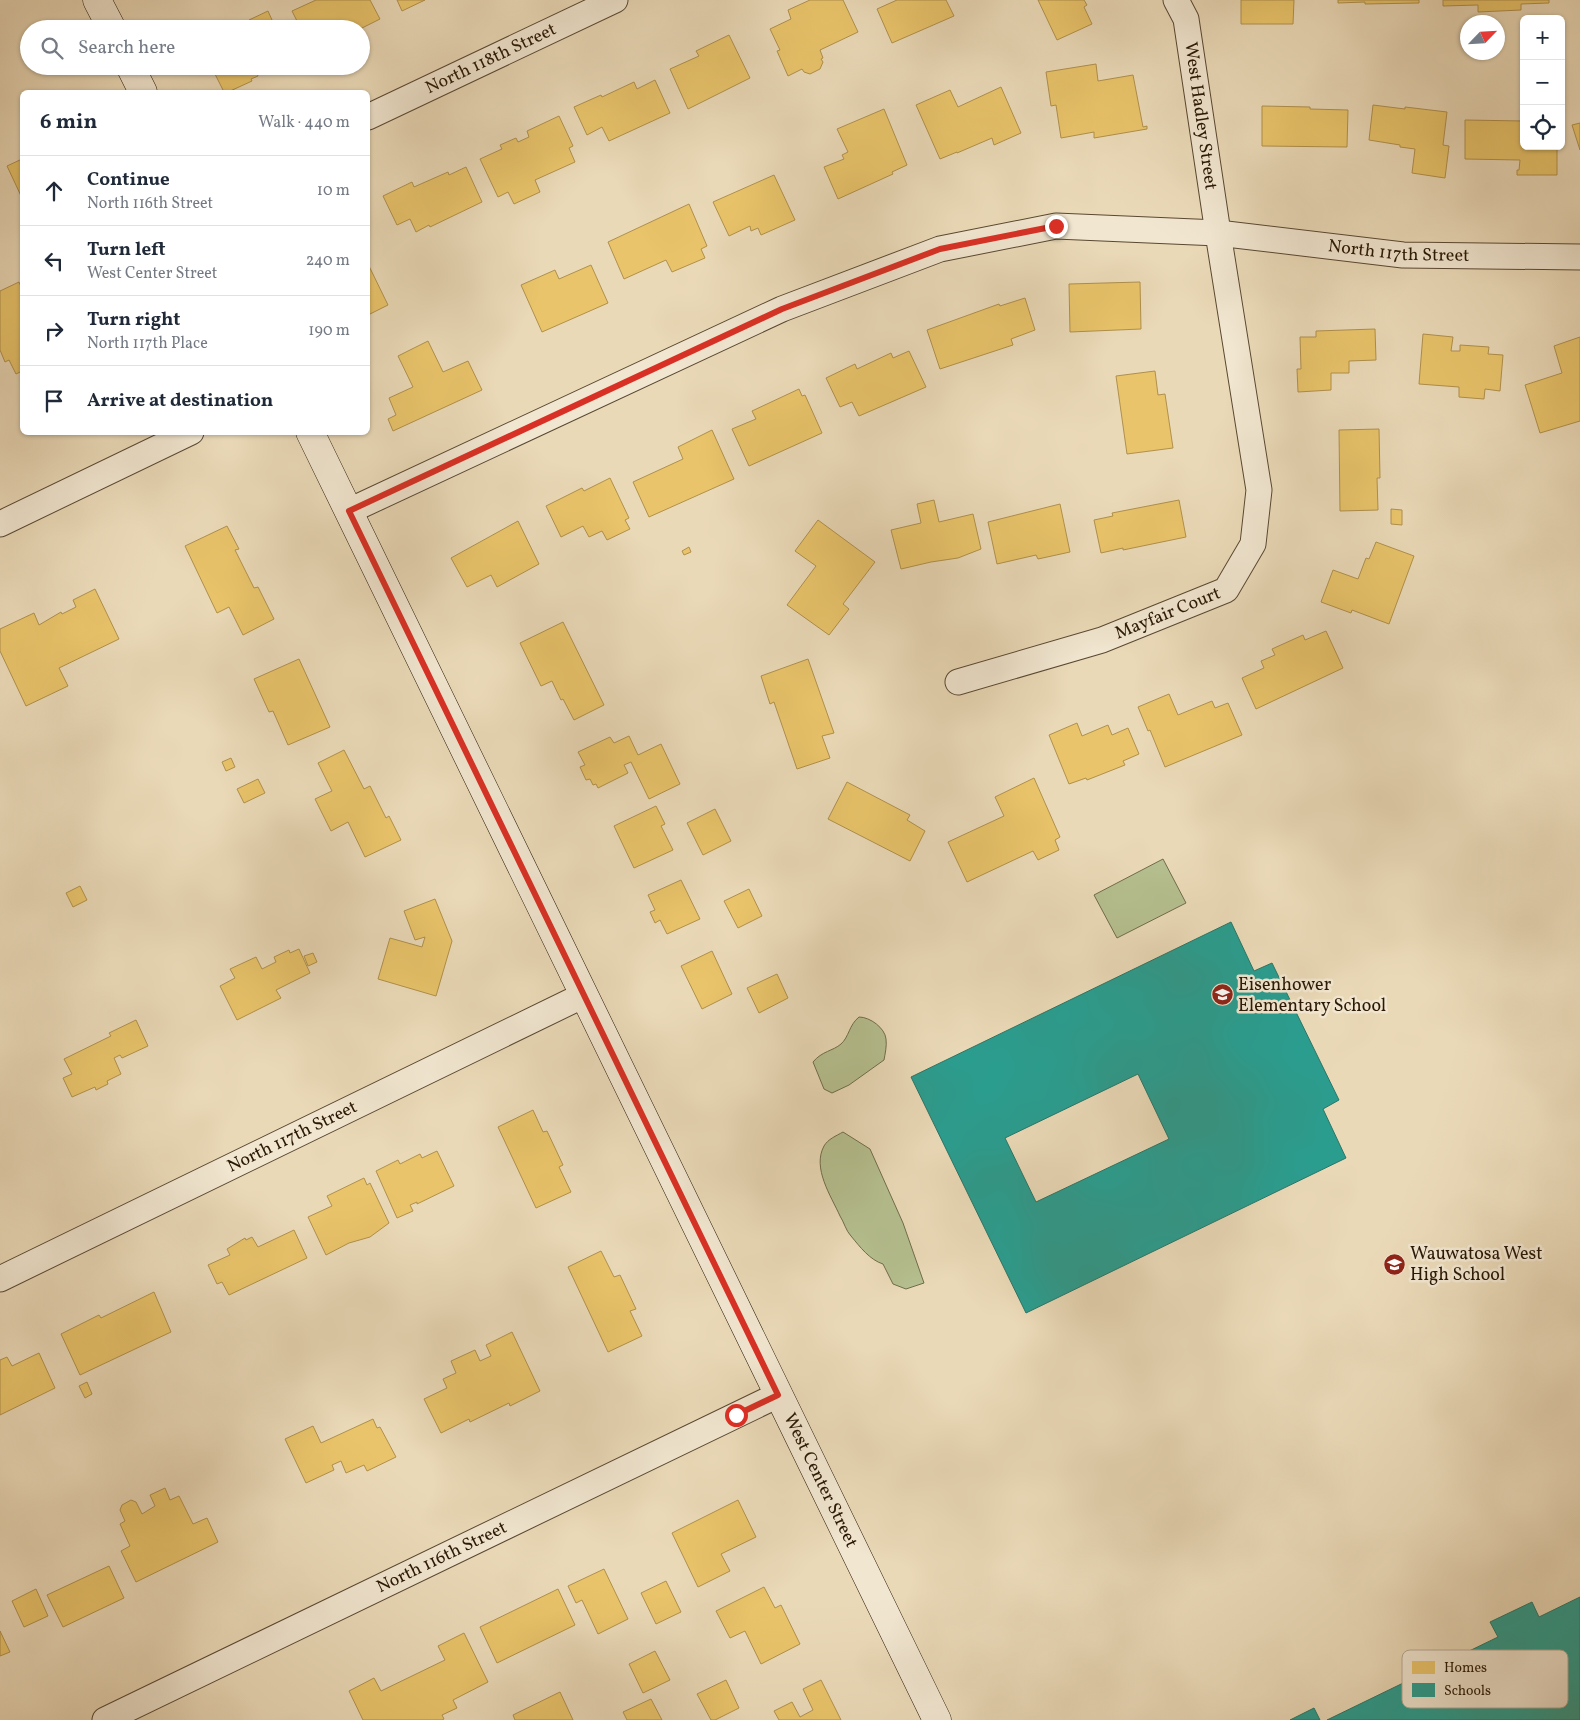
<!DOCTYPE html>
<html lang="en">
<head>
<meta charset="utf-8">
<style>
  :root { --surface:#fff; --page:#f2f2f3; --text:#1f2937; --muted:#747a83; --line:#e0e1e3 }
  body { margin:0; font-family:Vollkorn,serif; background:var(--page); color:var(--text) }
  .controls { position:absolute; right:15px; top:15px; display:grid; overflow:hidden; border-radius:8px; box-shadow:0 1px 4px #0004 }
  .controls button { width:45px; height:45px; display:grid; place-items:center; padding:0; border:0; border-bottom:1px solid var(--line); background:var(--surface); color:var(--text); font:25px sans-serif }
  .compass { position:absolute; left:1460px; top:15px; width:45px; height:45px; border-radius:50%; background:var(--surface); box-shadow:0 1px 4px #0004; rotate:65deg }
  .stop { position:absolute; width:15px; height:15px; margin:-11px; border:4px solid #d93025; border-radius:50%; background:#fff }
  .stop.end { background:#d93025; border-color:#fff; box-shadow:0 1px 5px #0008 }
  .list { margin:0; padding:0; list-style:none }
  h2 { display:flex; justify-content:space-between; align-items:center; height:65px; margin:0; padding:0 20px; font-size:21px }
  h2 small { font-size:16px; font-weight:400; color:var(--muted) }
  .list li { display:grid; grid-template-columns:32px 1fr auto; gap:15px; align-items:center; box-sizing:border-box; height:70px; padding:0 20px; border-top:1px solid var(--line) }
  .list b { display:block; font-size:19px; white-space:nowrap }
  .list p { margin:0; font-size:16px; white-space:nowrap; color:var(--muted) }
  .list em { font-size:16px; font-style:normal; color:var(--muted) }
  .icon { flex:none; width:28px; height:28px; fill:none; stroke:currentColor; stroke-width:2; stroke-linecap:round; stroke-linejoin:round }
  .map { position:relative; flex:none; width:1580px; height:1720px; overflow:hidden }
  .search { position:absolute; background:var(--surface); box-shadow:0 1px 4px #0004; left:20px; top:20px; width:350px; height:55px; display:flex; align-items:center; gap:12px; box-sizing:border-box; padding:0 18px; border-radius:28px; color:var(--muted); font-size:19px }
  .panel { position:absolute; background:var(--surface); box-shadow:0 1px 4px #0004; left:20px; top:90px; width:350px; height:345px; border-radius:8px }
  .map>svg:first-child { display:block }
  .green { fill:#b5bf8f; stroke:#706c4a }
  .homes { fill:#e9c46a; stroke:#b0904c }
  .schools { fill:#2a9d8f; stroke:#2a7566; fill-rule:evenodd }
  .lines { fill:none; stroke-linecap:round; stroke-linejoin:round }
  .street-casing { stroke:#5a4832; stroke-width:27 }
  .secondary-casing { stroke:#2a1805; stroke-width:29 }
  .street { stroke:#f1e6d0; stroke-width:25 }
  .secondary { stroke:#f1e6d0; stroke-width:28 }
  .route { stroke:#d93025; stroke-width:6 }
  .labels { text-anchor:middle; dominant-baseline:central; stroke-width:5; stroke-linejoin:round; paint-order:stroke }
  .street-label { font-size:18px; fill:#2a1805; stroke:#f1e6d0 }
  .poi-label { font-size:18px; fill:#2a1805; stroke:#f1e6d0; text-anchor:start }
  .key { fill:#f1e6d0; stroke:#b5a893; stroke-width:1 }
  .key-label { font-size:14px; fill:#2a1805 }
</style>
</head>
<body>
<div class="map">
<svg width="1580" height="1720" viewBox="0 0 1580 1720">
  <rect width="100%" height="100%" fill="#ead9b7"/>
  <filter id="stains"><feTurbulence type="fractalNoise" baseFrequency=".004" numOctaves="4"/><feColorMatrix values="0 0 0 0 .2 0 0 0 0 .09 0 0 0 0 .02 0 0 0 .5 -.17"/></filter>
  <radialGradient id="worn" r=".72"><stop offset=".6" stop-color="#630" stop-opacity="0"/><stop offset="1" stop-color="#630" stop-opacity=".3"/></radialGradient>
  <g class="green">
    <path d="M1163,859L1186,903L1117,938L1094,895Z"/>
    <path d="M859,1017C870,1017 885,1028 886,1039C887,1046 885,1054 884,1060L849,1085L832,1093L824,1089L813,1062C822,1051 833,1051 841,1044C849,1037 849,1025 859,1017Z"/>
    <path d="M843,1132L870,1149L903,1223L924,1283L906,1289L893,1284L883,1264C870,1260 860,1247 851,1236C846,1231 844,1222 840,1216C831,1196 812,1168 824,1146C828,1139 836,1136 843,1132Z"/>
  </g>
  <g class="homes">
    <path d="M316,0H370L380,19L360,29H301L292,11Z"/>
    <path d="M397,0H425L402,11Z"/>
    <path d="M810,0H843L858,32L820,50L823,58L821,59L823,62L820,69L810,74L804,72L802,69L788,76L777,51L780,50L770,29L791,19L788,10Z"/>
    <path d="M897,0H946L954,16L892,43L877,9Z"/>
    <path d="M1038,0H1084L1087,5L1084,7L1092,24L1057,40Z"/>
    <path d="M1241,0H1294L1293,24H1241Z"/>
    <path d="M1338,0H1419V3L1365,4V2L1338,3Z"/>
    <path d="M1443,0H1549V3L1521,4V10L1478,12V5L1443,6Z"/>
    <path d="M268,11L276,29H253L249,20Z"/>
    <path d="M729,35L750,78L688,109L670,69L699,56L696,51Z"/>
    <path d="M1096,64L1098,81L1133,75L1143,127L1147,126V129L1094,138V132L1061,138L1056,105L1051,106L1046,72Z"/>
    <path d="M211,66H268L256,72L258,76L251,79L252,81L228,92H224Z"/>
    <path d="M655,80L670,113L609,141L602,127L587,135L574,107L601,95L602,97L634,82L637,89Z"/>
    <path d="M1001,87L1021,133L994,145L992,138L957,153V152L940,159L916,105L950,90L958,107Z"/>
    <path d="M1373,105L1405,109V107L1447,112L1443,145L1449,146L1445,178L1412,173L1415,149L1400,147V145L1369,140Z"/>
    <path d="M1262,106L1310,107V109L1348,110L1347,147L1262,146Z"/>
    <path d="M884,109L907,165L892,172L893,174L838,199L824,167L844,159L842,155L848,152L837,129Z"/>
    <path d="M559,116L573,146L569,148L575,162L535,180L540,192L514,204L508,192L498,197L480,159L502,149L500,145L516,138L518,142L529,137L527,131Z"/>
    <path d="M1465,120L1524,121V146H1557V175H1517V170H1519L1520,160L1465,159Z"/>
    <path d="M1580,123V150L1572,125Z"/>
    <path d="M22,159V198L7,166Z"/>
    <path d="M466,167L482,202L430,227L429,225L416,232L410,219L397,225L383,196L412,182L414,187L448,172L449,175Z"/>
    <path d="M774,175L795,220L761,235L758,228L751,231L750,226L729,236L713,202Z"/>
    <path d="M689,204L707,246L701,249L705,258L672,272L666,260L624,279L608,242Z"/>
    <path d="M368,264L388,305L368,315Z"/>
    <path d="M591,265L608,303L542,332L521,285L555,270L559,279Z"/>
    <path d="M19,282L22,289V371L16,374L9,360L5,362L0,350V291Z"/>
    <path d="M1140,282L1141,329L1070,332L1069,284Z"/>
    <path d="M1025,298L1035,330L1011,339L1013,345L940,369L927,330L999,304L1000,306Z"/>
    <path d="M1375,329L1376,360L1349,361V373H1331V390L1298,392L1297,369H1301L1300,337H1316V331Z"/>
    <path d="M1423,334L1453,337L1451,351H1460V345L1489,347L1488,354L1503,355L1500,391L1485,389L1484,399L1459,397V387L1419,384Z"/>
    <path d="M1580,337V421L1540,433L1525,385L1562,373L1554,346Z"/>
    <path d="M428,341L443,372L468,361L482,390L393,431L388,419L396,415L389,398L413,387L398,356Z"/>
    <path d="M909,351L926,387L859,416L852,402L840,407L826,378L855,364L857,369L891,353L893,358Z"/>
    <path d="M1155,371L1158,395L1165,394L1173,448L1127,454L1116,376Z"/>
    <path d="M799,389L802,396L805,395L822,433L749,466L732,429L756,419L752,411Z"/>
    <path d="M1379,429L1380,478H1377L1378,510L1340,511L1339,430Z"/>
    <path d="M712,430L734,479L649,517L633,482L683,459L678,447Z"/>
    <path d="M610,478L629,518L625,520L630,529L607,540L602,531L589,537L583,526L561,537L546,506L582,488L584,491Z"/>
    <path d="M934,500L939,522L973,514L981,549L958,558L931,562L901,569L891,530L921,523L917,504Z"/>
    <path d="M1179,500L1186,537L1123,550V548L1101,553L1094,520L1113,516L1112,513Z"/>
    <path d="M1060,504L1070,552L1038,559L1036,555L997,564L988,522Z"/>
    <path d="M1391,509L1402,510V525L1391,524Z"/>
    <path d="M818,520L875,562L843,604L849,609L829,635L787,605L816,566L795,551Z"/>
    <path d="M518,521L539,564L497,587L491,575L467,587L451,558Z"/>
    <path d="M227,526L239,549L235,550L254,588L258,587L274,619L243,635L229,607L217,613L185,546Z"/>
    <path d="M1376,542L1414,556L1389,624L1352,610L1351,613L1321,602L1333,570L1358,579L1366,558L1369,559Z"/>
    <path d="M689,547L691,552L684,555L682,551Z"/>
    <path d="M95,589L119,639L59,668L68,686L26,706L0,651V629L34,613L39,625L61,612L62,614L76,607L73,600Z"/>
    <path d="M563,622L604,705L574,720L563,699L561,700L552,681L541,686L520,643Z"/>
    <path d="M1326,631L1343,668L1256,709L1242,678L1264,668L1261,661L1275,655L1272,649L1303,635L1305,640Z"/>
    <path d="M299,659L330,727L288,745L273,711L269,712L254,679Z"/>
    <path d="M808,659L834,733L822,736L830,758L797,769L774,702L770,704L761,676Z"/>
    <path d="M1169,694L1178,715L1212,701L1215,708L1228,703L1242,735L1165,767L1150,730L1148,731L1138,707Z"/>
    <path d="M1077,723L1082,736L1108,725L1112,735L1128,728L1139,754L1123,761L1125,765L1087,780L1086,778L1069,784L1049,735Z"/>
    <path d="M629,736L638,755L661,744L680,784L649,799L631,762L624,765L628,773L598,788L596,784L593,785L590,779L586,780L580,767L585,765L578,752L610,737L614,743Z"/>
    <path d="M344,750L364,789L370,786L386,818L389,816L401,840L365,857L348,822L331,831L315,799L332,791L318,763Z"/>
    <path d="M231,758L235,767L226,771L222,762Z"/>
    <path d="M1034,778L1060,837L1055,840L1059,850L1038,860L1033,851L967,882L948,842L1004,816L995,797Z"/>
    <path d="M258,779L265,793L244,803L237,789Z"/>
    <path d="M847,782L910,815L907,820L925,831L910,861L828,819Z"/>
    <path d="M656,806L665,824L661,826L673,850L634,868L614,826Z"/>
    <path d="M715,809L731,841L703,855L687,823Z"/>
    <path d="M681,880L700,919L667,934L660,920L655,923L650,912L655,910L648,895Z"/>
    <path d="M80,886L87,900L73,907L66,893Z"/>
    <path d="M749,889L762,916L738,928L724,901Z"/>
    <path d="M435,899L452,941L436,996L378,979L390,938L422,947L425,937L415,940L404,911Z"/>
    <path d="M299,949L310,973L276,990L281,998L237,1020L220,986L235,978L230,969L256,957L262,969L276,962L274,957L289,950L290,953Z"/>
    <path d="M712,951L732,994L702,1009L681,966Z"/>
    <path d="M313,953L317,962L308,966L304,956Z"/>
    <path d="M777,974L788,998L759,1013L747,988Z"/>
    <path d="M136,1020L148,1046L122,1058L120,1055L114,1058L121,1074L107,1081L108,1084L96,1090L95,1087L72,1097L63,1078L72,1074L64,1059L111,1036L109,1033Z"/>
    <path d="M533,1110L543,1132L547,1131L563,1165L559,1167L571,1192L536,1208L498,1127Z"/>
    <path d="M437,1151L454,1186L417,1204V1202L410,1205L413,1211L397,1218L376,1171L398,1160L400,1164L420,1154L422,1158Z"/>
    <path d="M364,1178L367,1185L370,1183L389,1223L370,1237L349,1243L326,1255L308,1217L332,1206L327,1196Z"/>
    <path d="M294,1230L307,1258L229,1295L222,1282L217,1284L208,1265L230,1255L227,1249L245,1238L246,1240L252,1237L258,1247Z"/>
    <path d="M601,1251L614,1277L620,1275L636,1309L630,1311L642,1336L608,1352L568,1267Z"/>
    <path d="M154,1292L171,1332L80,1375L61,1334L99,1315L101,1318Z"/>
    <path d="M512,1332L540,1391L510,1406L509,1403L470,1422L469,1419L441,1433L424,1399L447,1388L443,1379L456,1373L451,1361L475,1350L480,1361L491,1356L486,1345Z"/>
    <path d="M39,1353L55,1388L0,1415V1360L7,1357L12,1366Z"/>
    <path d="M87,1382L92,1394L85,1398L79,1386Z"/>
    <path d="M373,1419L377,1428L380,1427L396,1457L367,1471L364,1465L346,1473L341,1461L332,1465L334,1470L306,1483L285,1439L313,1426L321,1443Z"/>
    <path d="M165,1488L170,1500L179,1496L193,1524L207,1518L218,1542L136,1582L121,1551L130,1546L120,1524L125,1521L120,1510L122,1505L131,1500L136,1502L142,1514L155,1506L150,1495Z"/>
    <path d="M738,1500L756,1537L721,1554L730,1571L698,1587L672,1533Z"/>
    <path d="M109,1566L124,1598L63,1627L47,1595Z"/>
    <path d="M604,1569L628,1619L598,1634L582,1600L576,1603L568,1586Z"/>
    <path d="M666,1581L681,1612L656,1624L641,1593Z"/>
    <path d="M764,1587L775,1608L781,1605L800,1644L761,1664L745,1631L730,1638L716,1611Z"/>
    <path d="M36,1589L48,1616L24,1627L12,1601Z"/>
    <path d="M558,1589L575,1625L497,1663L480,1627Z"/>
    <path d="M0,1631L10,1652L0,1656Z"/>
    <path d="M464,1633L488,1682L453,1700L457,1708L442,1715L444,1719L442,1720H363L349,1691L374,1678L381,1691L445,1660L438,1646Z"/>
    <path d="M655,1651L670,1680L643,1693L629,1664Z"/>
    <path d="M726,1680L739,1708L715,1720H711L697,1694Z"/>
    <path d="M821,1680L841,1720H779L774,1711L792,1702L800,1717L813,1710L803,1689Z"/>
    <path d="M560,1692L573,1720H515L513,1715Z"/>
    <path d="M651,1699L662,1720H627L623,1712Z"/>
  </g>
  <g class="schools">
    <path d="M1231,922L1254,971L1272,963L1339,1100L1323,1109L1346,1158L1026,1313L911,1077ZM1138,1074L1169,1139L1036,1202L1005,1138Z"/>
    <path d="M1580,1597V1720H1327L1498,1637L1490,1622L1532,1602L1539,1617Z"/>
    <path d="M1314,1708L1320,1720H1290Z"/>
  </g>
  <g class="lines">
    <defs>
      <g id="street">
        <path id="s1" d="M368,117L615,0"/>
        <path id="s2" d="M349,511L782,309L940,249L1056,226L1218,233L1403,255L1580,257"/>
        <path d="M0,524L191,432"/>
        <path id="s3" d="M958,682L1102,640L1226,590L1253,544L1259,490L1218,233L1186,19L1176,0"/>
        <path id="s4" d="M0,1279L584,995"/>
        <path id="s5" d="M105,1720L778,1395"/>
      </g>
      <g id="secondary">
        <path d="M97,0L112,29"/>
        <path d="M130,66L143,92"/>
        <path id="s6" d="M310,432L937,1720"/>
      </g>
    </defs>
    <use href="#street" class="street-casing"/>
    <use href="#secondary" class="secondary-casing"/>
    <use href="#street" class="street"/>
    <use href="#secondary" class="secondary"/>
  </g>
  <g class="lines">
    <path class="route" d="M736,1415L778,1395L349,511L782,309L940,249L1056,226"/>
  </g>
  <defs>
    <symbol id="school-disc" viewBox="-11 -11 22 22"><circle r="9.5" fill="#8f2418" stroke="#f1e6d0"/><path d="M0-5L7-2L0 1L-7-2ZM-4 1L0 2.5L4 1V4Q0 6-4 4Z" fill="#fff"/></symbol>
  </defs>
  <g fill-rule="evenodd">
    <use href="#school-disc" x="1210" y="982" width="25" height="25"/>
    <use href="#school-disc" x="1382" y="1252" width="25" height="25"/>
  </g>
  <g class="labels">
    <g class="street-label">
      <text stroke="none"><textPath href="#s1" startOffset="136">North 118th Street</textPath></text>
      <text transform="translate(1200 116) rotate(82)">West Hadley Street</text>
      <text stroke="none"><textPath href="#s2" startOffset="1109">North 117th Street</textPath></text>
      <text stroke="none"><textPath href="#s3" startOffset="221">Mayfair Court</textPath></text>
      <text stroke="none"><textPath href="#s4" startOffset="325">North 117th Street</textPath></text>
      <text stroke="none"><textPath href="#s6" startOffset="1166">West Center Street</textPath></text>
      <text stroke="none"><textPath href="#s5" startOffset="374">North 116th Street</textPath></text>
    </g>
    <g class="poi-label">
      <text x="1238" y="985">Eisenhower<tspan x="1238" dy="21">Elementary School</tspan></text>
      <text x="1410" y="1254">Wauwatosa West<tspan x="1410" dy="21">High School</tspan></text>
    </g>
  </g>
  <rect x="1402" y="1650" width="166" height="58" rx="8" class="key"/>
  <rect x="1412" y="1661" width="23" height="13" fill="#e9c46a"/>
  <rect x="1412" y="1683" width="23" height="14" fill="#2a9d8f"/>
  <g class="key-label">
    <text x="1444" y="1672">Homes</text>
    <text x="1444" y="1695">Schools</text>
  </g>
  <rect width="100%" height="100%" filter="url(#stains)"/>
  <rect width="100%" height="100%" fill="url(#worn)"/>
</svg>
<div class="controls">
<button>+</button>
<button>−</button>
<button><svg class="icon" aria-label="locate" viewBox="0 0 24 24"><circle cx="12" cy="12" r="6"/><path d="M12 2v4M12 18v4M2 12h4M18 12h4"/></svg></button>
</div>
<svg class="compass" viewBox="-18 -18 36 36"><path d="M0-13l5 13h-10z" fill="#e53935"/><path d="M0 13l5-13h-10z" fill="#747a83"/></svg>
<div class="stop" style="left:736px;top:1415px"></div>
<div class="stop end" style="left:1056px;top:226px"></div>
<div class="search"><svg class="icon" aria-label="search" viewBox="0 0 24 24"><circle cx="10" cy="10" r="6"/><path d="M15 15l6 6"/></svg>Search here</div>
<section class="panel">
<h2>6 min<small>Walk · 440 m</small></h2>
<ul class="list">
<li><svg class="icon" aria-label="ahead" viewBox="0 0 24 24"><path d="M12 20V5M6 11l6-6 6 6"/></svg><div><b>Continue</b><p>North 116th Street</p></div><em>10 m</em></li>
<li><svg class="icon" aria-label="left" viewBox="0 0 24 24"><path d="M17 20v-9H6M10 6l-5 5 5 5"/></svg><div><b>Turn left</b><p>West Center Street</p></div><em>240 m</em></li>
<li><svg class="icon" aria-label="right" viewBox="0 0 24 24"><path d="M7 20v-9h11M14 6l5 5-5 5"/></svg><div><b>Turn right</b><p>North 117th Place</p></div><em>190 m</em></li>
<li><svg class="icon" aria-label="arrive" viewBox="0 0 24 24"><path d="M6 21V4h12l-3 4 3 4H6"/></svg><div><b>Arrive at destination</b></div></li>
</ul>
</section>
</div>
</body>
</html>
